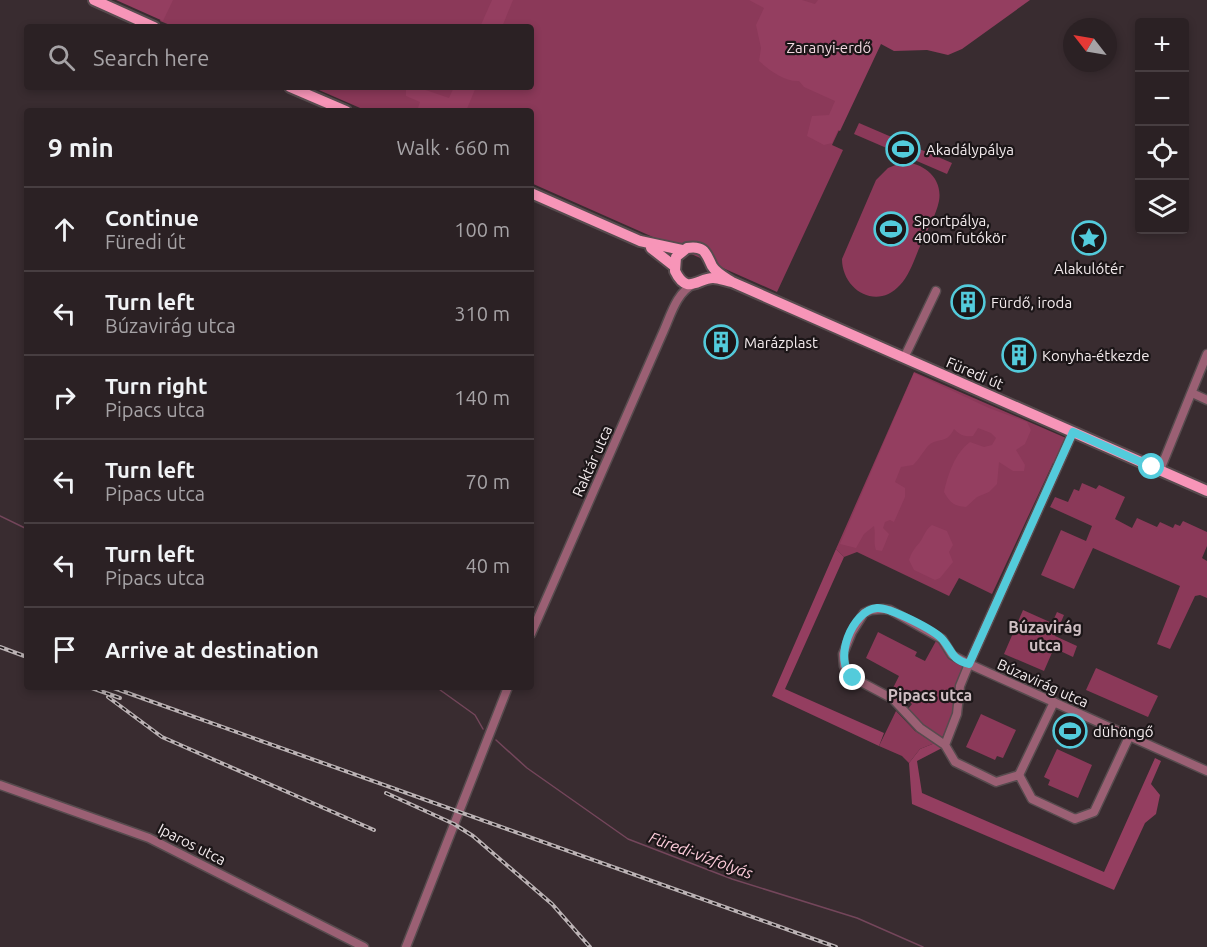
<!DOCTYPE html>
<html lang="en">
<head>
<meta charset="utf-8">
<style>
  :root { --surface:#2b2124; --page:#372e31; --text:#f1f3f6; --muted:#a6a3a6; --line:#473e41 }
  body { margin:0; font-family:Ubuntu,sans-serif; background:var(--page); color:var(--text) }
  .controls { position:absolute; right:18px; top:18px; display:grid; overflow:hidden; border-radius:6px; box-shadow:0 3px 9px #0003 }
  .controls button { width:54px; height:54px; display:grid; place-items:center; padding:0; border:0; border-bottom:2px solid var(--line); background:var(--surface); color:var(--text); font:30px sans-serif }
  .compass { position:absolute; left:1063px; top:18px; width:54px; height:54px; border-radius:50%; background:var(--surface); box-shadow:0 3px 9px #0003; rotate:301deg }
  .stop { position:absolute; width:18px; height:18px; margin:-14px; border:4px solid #53cbdb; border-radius:50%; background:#fff }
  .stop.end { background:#53cbdb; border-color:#fff; box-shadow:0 2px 6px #0008 }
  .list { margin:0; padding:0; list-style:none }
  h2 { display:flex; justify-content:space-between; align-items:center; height:78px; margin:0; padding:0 24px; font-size:26px }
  h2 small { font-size:20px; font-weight:400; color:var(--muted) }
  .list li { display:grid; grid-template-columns:39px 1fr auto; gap:18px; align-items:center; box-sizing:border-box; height:84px; padding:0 24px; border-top:2px solid var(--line) }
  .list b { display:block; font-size:22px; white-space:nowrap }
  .list p { margin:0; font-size:20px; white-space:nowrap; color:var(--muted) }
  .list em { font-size:20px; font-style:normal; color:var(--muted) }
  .icon { flex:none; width:33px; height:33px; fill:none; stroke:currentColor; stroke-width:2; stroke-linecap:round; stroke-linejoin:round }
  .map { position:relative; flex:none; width:1207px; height:947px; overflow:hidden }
  .search { position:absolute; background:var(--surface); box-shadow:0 3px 9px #0003; left:24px; top:24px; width:510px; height:66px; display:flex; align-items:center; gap:15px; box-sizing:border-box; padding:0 21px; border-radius:6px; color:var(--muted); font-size:22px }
  .panel { position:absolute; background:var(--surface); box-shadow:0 3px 9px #0003; left:24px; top:108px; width:510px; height:582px; border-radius:6px }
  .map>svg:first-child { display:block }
  .green { fill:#8b3959 }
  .forest { fill:#943e60 }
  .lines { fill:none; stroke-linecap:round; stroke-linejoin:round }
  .stream { stroke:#74465b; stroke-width:1.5 }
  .minor-casing { stroke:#574b4e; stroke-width:11 }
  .major-casing { stroke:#574b4e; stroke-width:14 }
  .minor { stroke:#9b6074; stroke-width:8 }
  .major { stroke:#f795b8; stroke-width:10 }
  .rail-casing { stroke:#bbb2b4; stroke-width:4 }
  .rail { stroke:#1c1618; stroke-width:1.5; stroke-dasharray:4.5; stroke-linecap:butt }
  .route { stroke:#53cbdb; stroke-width:8 }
  .labels { text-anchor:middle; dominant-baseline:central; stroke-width:4.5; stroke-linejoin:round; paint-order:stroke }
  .park-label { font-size:15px; fill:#f2d8e0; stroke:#1c1618 }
  .poi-label { font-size:15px; fill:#f3ebed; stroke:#1c1618; text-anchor:start }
  .street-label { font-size:15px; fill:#f3ebed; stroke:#1c1618 }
  .neighbourhood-label { font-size:16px; font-weight:bold; fill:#cfbfc3; stroke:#1c1618 }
  .water-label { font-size:16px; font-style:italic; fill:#feccdb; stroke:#1c1618 }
</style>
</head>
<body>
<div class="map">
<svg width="1207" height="947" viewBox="0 0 1207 947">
  <rect width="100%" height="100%" fill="#392c30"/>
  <g class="green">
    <path d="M169,0H900L832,145L843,150L777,292L531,183V111H367L312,87H531V27H175L160,21Z"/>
    <path d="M859,123L952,163L947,174L854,134Z"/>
    <path d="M903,162C924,163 943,178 939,201C936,216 927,230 921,244C915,257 910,275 900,285C877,311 842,290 842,259L876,180L888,168Z"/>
    <path d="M914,372L1066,438L1056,464L1053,463L992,594L959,578L949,596L857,552L844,557L836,549Z"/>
    <path d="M1082,483L1096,489L1099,485L1125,497L1115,519L1132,528L1137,518L1157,527L1160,522L1173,528L1175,524L1180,526L1183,521L1207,532V546L1202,558L1207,561V598L1200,595L1195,596L1170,649L1157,644L1180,586L1093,548L1074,589L1041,575L1061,530L1086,541L1092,526L1050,507L1055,497L1068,502L1074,489L1079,491Z"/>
    <path d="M1023,610L1052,623L1057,612L1064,615L1055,636L1077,646L1073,657L1054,648L1044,671L1004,654Z"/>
    <path d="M878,632L917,652L915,656L925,661L936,641L941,643L947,656L963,665V670L954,712L942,738L919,722L908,709L912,704L893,688L899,676L866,658Z"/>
    <path d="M1096,668L1158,696L1148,717L1086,690Z"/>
    <path d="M896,711L915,731L935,743L920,749L909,763L902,756L879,746Z"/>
    <path d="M981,714L1016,730L1003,758L997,756L995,760L966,747Z"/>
    <path d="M1059,717L1087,730L1081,744L1052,731Z"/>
    <path d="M1057,749L1092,765L1078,798L1048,785L1050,780L1044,777Z"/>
  </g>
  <g class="forest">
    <path d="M116,0H173L163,21Z"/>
    <path d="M492,0H513L502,27H480Z"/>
    <path d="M749,0H802L815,4L818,0H1030L962,49L948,55L927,50L894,51L881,44L840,131L838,130L832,143L824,145L807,136L812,116L829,115L835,101L804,87L799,81C785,82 769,70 759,61L761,48L756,25L764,8Z"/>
    <path d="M406,87H417L449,98L454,87H476L466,111H417L420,102L406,96Z"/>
    <path d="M914,373L989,408L1027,422L1031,430L1025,444L1016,450L1025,465L1024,471H1013L999,462L997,484L989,492L977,497L966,507C954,506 950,503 944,492C948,474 955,453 970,442L984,447L992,445L996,438L991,433L978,428L973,436C964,437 960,435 954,429C946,445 938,437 929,445C926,447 918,461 913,465L901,467L895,482L905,488V497L894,522L890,520L885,522L883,528L889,534L882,551L876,550C873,542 876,535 874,526L864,534L856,548L840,544Z"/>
    <path d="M932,525L947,531L953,545L949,552L953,562L940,578L935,580L914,570L909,560C912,551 915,548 920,542C925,535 925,530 932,525Z"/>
    <path d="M836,549L844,557L785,689L884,733L879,746L772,696Z"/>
    <path d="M935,743L942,748L917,761L922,793L1104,872L1155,758L1161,761L1151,784L1160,795L1156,814L1145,823L1114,890L912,804L909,763L920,749Z"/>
  </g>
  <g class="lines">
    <g class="stream">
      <path d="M0,516L27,529"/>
      <path d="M436,687L475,715L483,729"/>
      <path d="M496,740L527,768L628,839L732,879L857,918L923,947"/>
    </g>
    <defs>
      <g id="minor">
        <path d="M904,358L936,291"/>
        <path d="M1192,393L1207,400"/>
        <path d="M1073,432L969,664L1207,771"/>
        <path d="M1160,470L1207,354"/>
        <path d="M531,634L664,330C671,314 677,292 694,284"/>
        <path d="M945,745L957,714L960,686L969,664L952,655L942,639L890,610L883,609L871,610L864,613L852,632L843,654L844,666L848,675L893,699L920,728L945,745L955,762L996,782L1019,775L1032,799L1075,819L1094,812L1129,737"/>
        <path d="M1019,775L1054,702"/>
        <path d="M0,785L149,838L364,947"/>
        <path d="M406,947L508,687"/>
      </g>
      <g id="major">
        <path d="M94,0L154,27"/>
        <path d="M290,87L346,111"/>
        <path d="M531,193L640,241L682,250"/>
        <path d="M651,248L674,266"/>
        <path d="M732,282C726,281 719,278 713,278C698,278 687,296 675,271L676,257L687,248C705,245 706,254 712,266C716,273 726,278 732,282L1207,491"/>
      </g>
    </defs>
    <use href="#minor" class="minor-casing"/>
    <use href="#major" class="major-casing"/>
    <use href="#minor" class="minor"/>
    <use href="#major" class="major"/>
    <defs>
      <g id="rail">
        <path d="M0,647L27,657"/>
        <path d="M89,687L120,698"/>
        <path d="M111,687L836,947"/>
        <path d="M108,697L162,737L374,830"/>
        <path d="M386,793L454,824L473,836L552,904L590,947"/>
      </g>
    </defs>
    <use href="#rail" class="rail-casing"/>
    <use href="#rail" class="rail"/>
  </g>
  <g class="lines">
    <path class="route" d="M853,678C832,661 852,610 877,608C889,607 935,630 943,640C953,652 951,659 969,664L1073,432L1152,467"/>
  </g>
  <defs>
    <symbol id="stadium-ring" viewBox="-11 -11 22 22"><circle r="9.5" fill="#1c1618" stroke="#53cbdb" stroke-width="1.5"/><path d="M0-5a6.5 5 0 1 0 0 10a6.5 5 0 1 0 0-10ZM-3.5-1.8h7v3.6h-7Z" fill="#53cbdb"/></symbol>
    <symbol id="sight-ring" viewBox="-11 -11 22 22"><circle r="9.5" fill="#1c1618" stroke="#53cbdb" stroke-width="1.5"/><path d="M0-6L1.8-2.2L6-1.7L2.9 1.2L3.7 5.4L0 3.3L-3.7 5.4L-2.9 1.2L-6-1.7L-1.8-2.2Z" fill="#53cbdb"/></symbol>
    <symbol id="building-ring" viewBox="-11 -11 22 22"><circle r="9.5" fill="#1c1618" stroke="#53cbdb" stroke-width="1.5"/><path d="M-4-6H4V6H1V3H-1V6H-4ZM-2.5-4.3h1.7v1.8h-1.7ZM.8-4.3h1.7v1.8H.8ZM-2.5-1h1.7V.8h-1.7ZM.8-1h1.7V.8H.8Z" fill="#53cbdb"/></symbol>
  </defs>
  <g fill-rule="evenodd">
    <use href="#stadium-ring" x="884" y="130" width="38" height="38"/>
    <use href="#stadium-ring" x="872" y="210" width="38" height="38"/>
    <use href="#sight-ring" x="1070" y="219" width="38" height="38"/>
    <use href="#building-ring" x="949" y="283" width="38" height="38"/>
    <use href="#building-ring" x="702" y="323" width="38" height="38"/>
    <use href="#building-ring" x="1000" y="336" width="38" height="38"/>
    <use href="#stadium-ring" x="1051" y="712" width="38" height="38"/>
  </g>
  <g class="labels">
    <g class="park-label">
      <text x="829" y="47">Zaranyi-erdő</text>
    </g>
    <g class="poi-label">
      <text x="926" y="149">Akadálypálya</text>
      <text x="914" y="220">Sportpálya,<tspan x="914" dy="17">400m futókör</tspan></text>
      <text x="1089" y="268" text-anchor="middle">Alakulótér</text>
      <text x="991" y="302">Fürdő, iroda</text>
      <text x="744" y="342">Marázplast</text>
      <text x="1042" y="355">Konyha-étkezde</text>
      <text x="1093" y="731">dühöngő</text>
    </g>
    <g class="street-label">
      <text transform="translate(975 373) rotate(23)">Füredi út</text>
      <text transform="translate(592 461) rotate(-66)">Raktár utca</text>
      <text transform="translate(1043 683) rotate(24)">Búzavirág utca</text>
      <text transform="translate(192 844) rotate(27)">Iparos utca</text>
    </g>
    <g class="neighbourhood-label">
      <text x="1045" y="627">Búzavirág<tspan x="1045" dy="18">utca</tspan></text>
      <text x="930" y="695">Pipacs utca</text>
    </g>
    <g class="water-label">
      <text transform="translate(701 855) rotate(20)">Füredi-vízfolyás</text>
    </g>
  </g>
</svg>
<div class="controls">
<button>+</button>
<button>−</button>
<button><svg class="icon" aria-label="locate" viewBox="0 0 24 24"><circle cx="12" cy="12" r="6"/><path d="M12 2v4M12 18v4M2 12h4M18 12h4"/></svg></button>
<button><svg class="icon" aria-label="layers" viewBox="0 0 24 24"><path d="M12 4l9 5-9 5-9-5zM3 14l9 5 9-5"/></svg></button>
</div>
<svg class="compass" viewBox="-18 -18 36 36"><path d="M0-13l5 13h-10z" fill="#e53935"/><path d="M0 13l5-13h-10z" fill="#a6a3a6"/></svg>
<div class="stop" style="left:1152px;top:467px"></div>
<div class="stop end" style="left:853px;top:678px"></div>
<div class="search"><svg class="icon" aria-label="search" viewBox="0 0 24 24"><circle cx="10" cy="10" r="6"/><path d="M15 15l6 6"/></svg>Search here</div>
<section class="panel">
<h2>9 min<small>Walk · 660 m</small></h2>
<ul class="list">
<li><svg class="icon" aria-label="ahead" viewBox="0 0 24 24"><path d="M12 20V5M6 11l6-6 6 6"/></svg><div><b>Continue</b><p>Füredi út</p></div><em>100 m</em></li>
<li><svg class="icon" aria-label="left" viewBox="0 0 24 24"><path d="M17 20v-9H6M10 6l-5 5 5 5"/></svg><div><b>Turn left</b><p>Búzavirág utca</p></div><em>310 m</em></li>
<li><svg class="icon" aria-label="right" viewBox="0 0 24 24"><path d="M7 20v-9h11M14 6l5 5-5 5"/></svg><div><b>Turn right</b><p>Pipacs utca</p></div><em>140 m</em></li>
<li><svg class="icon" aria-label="left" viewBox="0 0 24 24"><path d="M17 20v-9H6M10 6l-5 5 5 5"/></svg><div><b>Turn left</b><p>Pipacs utca</p></div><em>70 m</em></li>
<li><svg class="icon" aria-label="left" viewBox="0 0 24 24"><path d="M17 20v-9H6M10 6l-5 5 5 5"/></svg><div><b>Turn left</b><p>Pipacs utca</p></div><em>40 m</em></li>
<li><svg class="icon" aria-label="arrive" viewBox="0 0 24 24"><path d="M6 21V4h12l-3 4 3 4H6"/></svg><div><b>Arrive at destination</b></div></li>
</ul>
</section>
</div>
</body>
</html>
